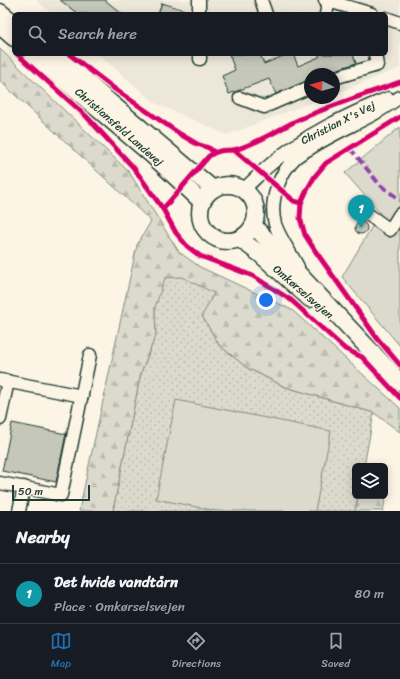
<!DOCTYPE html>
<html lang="en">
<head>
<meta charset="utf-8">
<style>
  :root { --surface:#171b24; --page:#242831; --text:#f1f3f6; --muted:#9ea1a6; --line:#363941; --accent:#1f6fb2 }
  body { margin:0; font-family:Sriracha,sans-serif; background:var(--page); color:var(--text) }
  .controls { position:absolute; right:12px; bottom:12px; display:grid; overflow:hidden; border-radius:6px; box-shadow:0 2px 10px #0003 }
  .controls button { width:36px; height:36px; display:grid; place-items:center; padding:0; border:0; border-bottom:1px solid var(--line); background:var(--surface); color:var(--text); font:20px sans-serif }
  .compass { position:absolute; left:304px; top:68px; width:36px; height:36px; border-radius:50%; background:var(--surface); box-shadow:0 2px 10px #0003; rotate:276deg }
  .scale { position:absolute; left:12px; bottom:10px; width:78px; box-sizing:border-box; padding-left:4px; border:2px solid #1f3d34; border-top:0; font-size:11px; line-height:14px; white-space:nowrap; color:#1f3d34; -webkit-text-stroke:3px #fcf5e5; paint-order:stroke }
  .you { position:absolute; left:266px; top:300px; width:14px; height:14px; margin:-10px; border:3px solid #fff; border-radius:50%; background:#1a73e8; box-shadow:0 0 0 6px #1a73e833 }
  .badge { display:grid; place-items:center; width:26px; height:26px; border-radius:50%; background:var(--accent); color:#fff; font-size:13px; font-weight:700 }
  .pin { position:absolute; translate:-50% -33px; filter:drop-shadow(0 1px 2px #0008) }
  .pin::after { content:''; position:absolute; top:21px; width:14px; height:12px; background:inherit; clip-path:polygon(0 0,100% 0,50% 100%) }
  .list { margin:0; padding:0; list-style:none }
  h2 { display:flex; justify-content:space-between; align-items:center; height:52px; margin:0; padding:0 16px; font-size:17px }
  h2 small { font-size:13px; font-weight:400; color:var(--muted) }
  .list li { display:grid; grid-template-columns:26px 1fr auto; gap:12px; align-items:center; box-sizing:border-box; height:60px; padding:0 16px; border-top:1px solid var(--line) }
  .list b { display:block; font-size:15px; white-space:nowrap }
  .list p { margin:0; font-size:13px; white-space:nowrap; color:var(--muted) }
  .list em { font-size:13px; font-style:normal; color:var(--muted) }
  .icon { flex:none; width:22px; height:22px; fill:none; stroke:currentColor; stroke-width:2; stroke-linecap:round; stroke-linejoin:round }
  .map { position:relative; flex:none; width:400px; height:511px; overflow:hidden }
  .search { position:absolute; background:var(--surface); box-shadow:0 2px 10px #0003; left:12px; right:12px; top:12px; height:44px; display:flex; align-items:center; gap:10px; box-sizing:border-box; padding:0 14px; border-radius:6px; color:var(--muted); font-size:15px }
  .sheet { height:112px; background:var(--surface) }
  nav { display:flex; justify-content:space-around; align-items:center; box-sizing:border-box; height:56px; border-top:1px solid var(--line); background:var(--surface); font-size:11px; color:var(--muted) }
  nav a { display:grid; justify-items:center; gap:2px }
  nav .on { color:var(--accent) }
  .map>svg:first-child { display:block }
  .built { fill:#ece7d8 }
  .forest { fill:url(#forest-firs); stroke:#7e8c80 }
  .park { fill:url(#park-dots); stroke:#7e8c80 }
  .pitch { fill:#dcdacc; stroke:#7e8c80 }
  .building { fill:#c5c7b9; stroke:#1f3d34 }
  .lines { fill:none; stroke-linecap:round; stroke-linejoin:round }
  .minor-casing { stroke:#1f3d34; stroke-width:15 }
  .major-casing { stroke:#1f3d34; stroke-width:19 }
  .minor { stroke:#fcf5e5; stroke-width:12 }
  .major { stroke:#fcf5e5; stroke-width:16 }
  .quiet { stroke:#8e44ad; stroke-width:4; stroke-dasharray:8 4; stroke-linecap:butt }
  .cycleway-casing { stroke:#fcf5e5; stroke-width:8 }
  .cycleway { stroke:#d6006c; stroke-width:5 }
  .labels { text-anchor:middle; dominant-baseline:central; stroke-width:4; stroke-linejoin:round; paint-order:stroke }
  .street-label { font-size:11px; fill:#1f3d34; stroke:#fcf5e5 }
</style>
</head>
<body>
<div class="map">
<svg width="400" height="511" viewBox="0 0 400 511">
  <defs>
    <pattern id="forest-firs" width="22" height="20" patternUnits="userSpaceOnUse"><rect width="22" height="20" fill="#dcdacc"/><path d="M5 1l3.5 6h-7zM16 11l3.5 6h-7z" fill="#bcbcb0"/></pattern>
    <pattern id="park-dots" width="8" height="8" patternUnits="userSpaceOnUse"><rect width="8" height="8" fill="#dcdacc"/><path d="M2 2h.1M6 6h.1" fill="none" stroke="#bcbcb0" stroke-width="1.8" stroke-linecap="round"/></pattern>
  </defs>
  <rect width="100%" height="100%" fill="#fcf5e5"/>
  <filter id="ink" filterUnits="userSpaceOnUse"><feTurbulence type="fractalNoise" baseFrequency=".025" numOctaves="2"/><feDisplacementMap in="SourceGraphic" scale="8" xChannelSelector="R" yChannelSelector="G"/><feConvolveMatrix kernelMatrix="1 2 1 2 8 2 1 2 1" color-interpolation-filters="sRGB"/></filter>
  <g filter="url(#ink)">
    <path class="built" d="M36,0H400V68L334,94V74H310V98H323L227,135L155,103L98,54H386V14H52Z"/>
    <g class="forest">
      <path d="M0,49L129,172L179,252L200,267L292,310L400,408V432L374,413L285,387L247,368L219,345L202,316L155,307L156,335L141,373L113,511H79L137,245L151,221L0,81Z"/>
      <path d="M385,485L388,486L383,511H355L358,496H385Z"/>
    </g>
    <path class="park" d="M182,277L214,293L202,316L219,345L247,368L285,387L374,413L364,466H355V496H358L355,511H113L141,373L156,335L155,307L165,278Z"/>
    <g class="pitch">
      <path d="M400,127V346L342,277L380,213L345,173Z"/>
      <path d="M176,400L331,431L315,511H217L156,499Z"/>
    </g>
    <g class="building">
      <path d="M60,0H105L122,14H78Z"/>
      <path d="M162,3L191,12V14H158Z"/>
      <path d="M229,54H260L264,64L288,54H293L298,66L319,57V54H353L356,63L332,71L328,74H310V80L276,94L269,79L229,94L222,76L235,70Z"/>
      <circle cx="361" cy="228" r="6"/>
      <path d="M12,423L66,434L56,482L2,471Z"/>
    </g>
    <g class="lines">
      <defs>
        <g id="minor">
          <path d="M199,0V14"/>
          <path d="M261,0L266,14"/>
          <path d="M325,0L372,14"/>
          <path d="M326,14L329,1"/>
          <path d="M386,18L400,23"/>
          <path d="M200,54V59"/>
          <path d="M334,78L377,65L375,54"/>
          <path d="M240,98L264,107L310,87"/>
          <path d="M244,189C253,181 261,172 271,164C304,135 347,115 388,98"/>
          <path d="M362,210L390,230L400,214"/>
          <path d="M298,267C291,253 280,239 275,224C269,201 279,173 296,157C300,154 305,151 309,149C330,135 352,126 374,114C383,109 391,103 400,97"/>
          <path d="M0,380L82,396"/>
          <path d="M0,419L8,381"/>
          <path d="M0,483L61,495L90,355"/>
          <path d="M19,511L24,487"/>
        </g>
        <g id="major">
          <path d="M0,12L14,23"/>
          <path d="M0,26L14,38"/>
          <path d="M33,54L153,156L202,202"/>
          <path d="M53,54L213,189"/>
          <circle cx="228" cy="213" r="28"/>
          <path d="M254,226L400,382"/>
          <path d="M240,239L260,254L310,299"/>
        </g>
      </defs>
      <use href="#minor" class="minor-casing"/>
      <use href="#major" class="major-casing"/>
      <use href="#minor" class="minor"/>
      <use href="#major" class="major"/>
      <path class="quiet" d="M350,148L380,185L400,200"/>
      <defs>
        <g id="cycleway">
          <path d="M17,54L86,116L133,167L163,209L176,233L187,246L200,256L253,276L291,300L345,349L362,357L400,398"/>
          <path d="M69,54L116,90L180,134L197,144L209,148L214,152"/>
          <path d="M400,117L326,163L315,176L307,190L301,203L300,218L305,235L316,252L377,338L400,365"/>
          <path d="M234,150C257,144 277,130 298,120C332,105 366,94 400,82"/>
          <path d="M163,209L209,156C217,150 224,150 234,150L294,201L301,203"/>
        </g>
      </defs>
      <use href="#cycleway" class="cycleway-casing"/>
      <use href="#cycleway" class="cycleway"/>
    </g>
  </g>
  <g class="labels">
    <g class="street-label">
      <text transform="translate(338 123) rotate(-27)">Christian X's Vej</text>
      <text transform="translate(119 127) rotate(41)">Christiansfeld Landevej</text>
      <text transform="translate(303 292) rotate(41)">Omkørselsvejen</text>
    </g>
  </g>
</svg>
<div class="controls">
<button><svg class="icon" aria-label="layers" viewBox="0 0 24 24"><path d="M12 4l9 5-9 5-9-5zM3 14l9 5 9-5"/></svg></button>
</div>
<svg class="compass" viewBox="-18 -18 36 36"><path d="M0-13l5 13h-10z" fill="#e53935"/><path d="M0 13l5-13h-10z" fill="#9ea1a6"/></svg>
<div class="scale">50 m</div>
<div class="you"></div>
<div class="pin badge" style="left:361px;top:228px;background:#0f9aa8">1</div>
<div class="search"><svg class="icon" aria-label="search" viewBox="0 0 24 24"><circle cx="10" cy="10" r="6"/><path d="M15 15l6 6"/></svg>Search here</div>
</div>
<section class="sheet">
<h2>Nearby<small></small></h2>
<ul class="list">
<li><span class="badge" style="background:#0f9aa8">1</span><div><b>Det hvide vandtårn</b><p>Place · Omkørselsvejen</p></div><em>80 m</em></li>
</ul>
</section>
<nav>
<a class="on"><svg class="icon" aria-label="map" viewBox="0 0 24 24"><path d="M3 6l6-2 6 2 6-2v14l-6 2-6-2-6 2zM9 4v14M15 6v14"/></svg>Map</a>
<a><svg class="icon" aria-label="directions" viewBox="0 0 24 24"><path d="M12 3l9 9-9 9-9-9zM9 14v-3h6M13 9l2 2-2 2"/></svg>Directions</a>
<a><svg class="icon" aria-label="saved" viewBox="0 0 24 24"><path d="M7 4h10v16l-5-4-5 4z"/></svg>Saved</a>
</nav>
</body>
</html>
